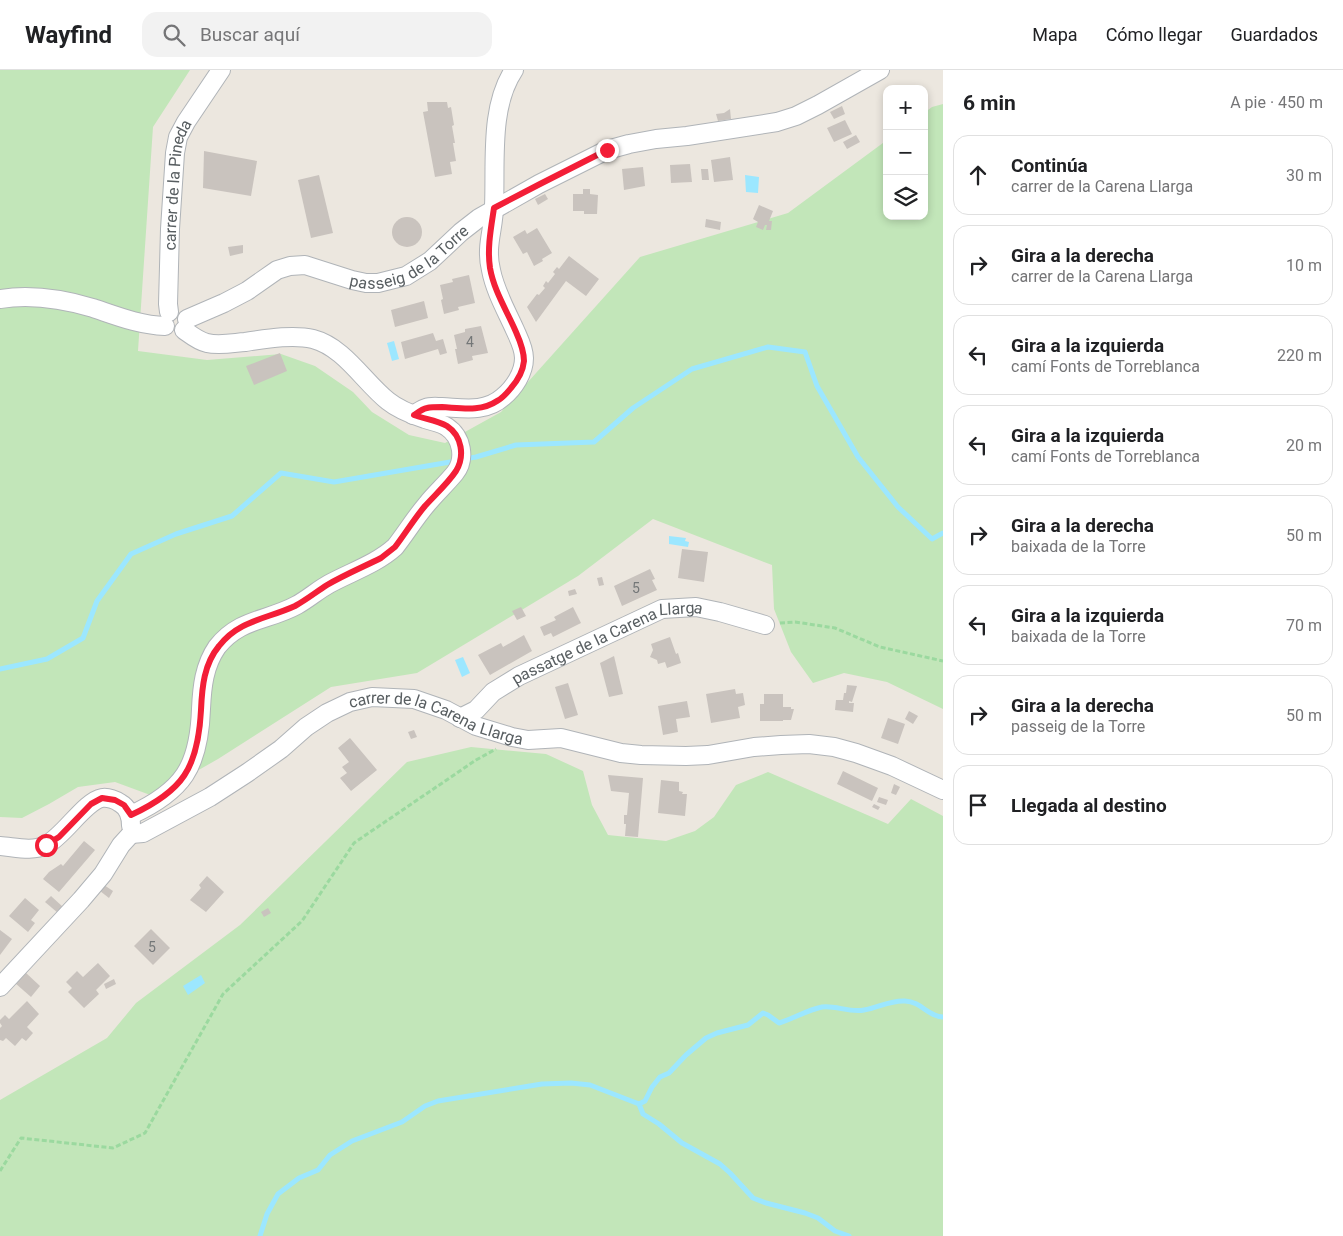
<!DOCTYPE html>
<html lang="es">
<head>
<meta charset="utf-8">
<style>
  :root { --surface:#fff; --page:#f2f2f2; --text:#202124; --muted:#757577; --line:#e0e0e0 }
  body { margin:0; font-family:Roboto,sans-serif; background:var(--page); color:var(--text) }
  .controls { position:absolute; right:15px; top:15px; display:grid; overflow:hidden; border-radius:10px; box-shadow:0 2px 8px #0003 }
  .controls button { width:45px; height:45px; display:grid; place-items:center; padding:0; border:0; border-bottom:1px solid var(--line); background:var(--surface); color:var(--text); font:25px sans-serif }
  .stop { position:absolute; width:15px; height:15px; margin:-11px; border:4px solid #f31e37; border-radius:50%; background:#fff }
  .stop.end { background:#f31e37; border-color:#fff; box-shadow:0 1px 5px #0008 }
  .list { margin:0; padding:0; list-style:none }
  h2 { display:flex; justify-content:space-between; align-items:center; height:65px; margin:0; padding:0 20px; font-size:21px }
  h2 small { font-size:16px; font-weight:400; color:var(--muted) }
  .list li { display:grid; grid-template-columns:32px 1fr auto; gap:15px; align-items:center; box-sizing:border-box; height:80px; margin:0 10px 10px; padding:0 10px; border:1px solid var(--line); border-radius:15px }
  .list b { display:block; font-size:19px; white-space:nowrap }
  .list p { margin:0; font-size:16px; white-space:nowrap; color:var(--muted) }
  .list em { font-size:16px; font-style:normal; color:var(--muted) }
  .icon { flex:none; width:28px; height:28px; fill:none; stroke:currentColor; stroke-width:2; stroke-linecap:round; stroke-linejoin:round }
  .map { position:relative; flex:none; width:943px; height:1166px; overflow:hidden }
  header { display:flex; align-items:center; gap:30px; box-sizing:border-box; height:70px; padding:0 25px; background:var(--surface); border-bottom:1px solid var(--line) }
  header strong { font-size:24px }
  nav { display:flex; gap:28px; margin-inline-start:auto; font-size:18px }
  .search { width:350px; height:45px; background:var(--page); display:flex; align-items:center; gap:12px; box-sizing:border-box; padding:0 18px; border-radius:15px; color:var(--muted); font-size:19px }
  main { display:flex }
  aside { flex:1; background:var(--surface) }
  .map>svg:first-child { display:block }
  .green { fill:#c2e6b9 }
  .water { fill:#9ce7ff }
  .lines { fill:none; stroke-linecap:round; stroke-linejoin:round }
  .stream { stroke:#9ce7ff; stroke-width:5 }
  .building { fill:#c9c3be }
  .street-casing { stroke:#b0b4b8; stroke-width:20 }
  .path { stroke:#9bd99f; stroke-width:3; stroke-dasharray:5 2.5; stroke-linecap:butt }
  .street { stroke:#fff; stroke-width:18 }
  .route { stroke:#f31e37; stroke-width:6 }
  .labels { text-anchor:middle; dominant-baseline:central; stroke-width:4; stroke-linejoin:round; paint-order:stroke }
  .number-label { font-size:14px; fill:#747778 }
  .street-label { font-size:16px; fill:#585e61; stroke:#fff }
</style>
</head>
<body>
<header>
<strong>Wayfind</strong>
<div class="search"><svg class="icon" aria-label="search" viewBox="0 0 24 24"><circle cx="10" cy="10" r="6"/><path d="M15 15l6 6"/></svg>Buscar aquí</div>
<nav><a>Mapa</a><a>Cómo llegar</a><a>Guardados</a></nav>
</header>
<main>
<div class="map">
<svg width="943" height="1166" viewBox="0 0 943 1166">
  <rect width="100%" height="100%" fill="#ece7df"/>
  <g class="green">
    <path d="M0,0H190L153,57L138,281L207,290L281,284L315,296L353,322L372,342L409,365L445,373L501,342L640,187L788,143L887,70V146H924V43L932,37L943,34V639L887,612L844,603L813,613L791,582L774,539L772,495L653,449L578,506L417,603L331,617L218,689L153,726L115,712L78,717L49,734L22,748L0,747Z"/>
    <path d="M471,677L546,684L583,701L592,735L608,765L666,771L695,761L714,747L736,715L768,702L888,754L911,729L943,746V1166H0V1030L107,968L136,933L240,855L407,692Z"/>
  </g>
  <g class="water">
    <path d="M745,105L759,107L758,123L746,122Z"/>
    <path d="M394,271L399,289L392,291L387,273Z"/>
    <path d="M669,466L686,468L685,471L689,472L688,477L669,474Z"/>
    <path d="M463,587L470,603L462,607L455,590Z"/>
    <path d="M201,905L205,913L188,925L183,916Z"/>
  </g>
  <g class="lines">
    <g class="stream">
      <path d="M464,389L476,387L516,375L594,372L633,338L692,299L768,277L805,282L817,316L858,387L898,437L932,469L943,463"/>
      <path d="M0,599L47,589L83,568L97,531L131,484L176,464L232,446L281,403L334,412L456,391"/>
      <path d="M639,1034L643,1044L659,1054L682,1073L720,1094L730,1103L753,1128L766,1133L805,1143L818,1148L835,1161L849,1166"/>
      <path d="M260,1166L267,1144L278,1124L299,1108L318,1100L330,1085L352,1071L402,1052L425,1036L438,1031L542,1014L571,1013L590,1015L639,1034L645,1031L652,1017L660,1007L669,1003L686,985L706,968L717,963L748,955L763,943L768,945L779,953C793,949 807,940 822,937C835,935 850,943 864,940C878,938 890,930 905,931C922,932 927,946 943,947"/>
    </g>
  </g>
  <g class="building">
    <path d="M427,32H447L448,38L451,37L454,55L452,56L455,73H453L456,91L450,92L452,104L435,107L423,42L428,41Z"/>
    <path d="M842,36L845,44L834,49L830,42Z"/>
    <path d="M730,39L731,49L718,51L716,44L724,43Z"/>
    <path d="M845,50L852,64L834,72L827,58Z"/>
    <path d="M856,65L860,72L847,79L843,72Z"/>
    <path d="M204,81L257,91L251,126L203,118Z"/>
    <path d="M730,87L733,110L714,112L711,90Z"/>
    <path d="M690,94L692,112L671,113L670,95Z"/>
    <path d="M643,97L645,116L624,120L622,99Z"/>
    <path d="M701,99H708L709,110H702Z"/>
    <path d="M319,105L333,163L311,168L298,110Z"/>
    <path d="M583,119H590V124L598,125L597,144H584V141H573V124H583Z"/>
    <path d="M545,124L548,129L538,135L535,129Z"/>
    <path d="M759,135L773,141L769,151H772L771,160H766L767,155H765L763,160L756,157L758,152L753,149Z"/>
    <circle cx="407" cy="162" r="15"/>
    <path d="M706,149L721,152L720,160L705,157Z"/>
    <path d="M537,158L552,183L542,189L543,191L534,196L527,182L523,184L513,167L525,160L527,164Z"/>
    <path d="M243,175V183L230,186L228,177Z"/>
    <path d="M569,186L599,209L586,226L566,211L536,252L527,237L537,224L539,225L545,218L543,216L546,211L548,213L555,204L553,202L557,197L559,199Z"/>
    <path d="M469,205L475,233L458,237L459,240L444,244L441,230L443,229L440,215L453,212L452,209Z"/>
    <path d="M424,231L428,248L395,257L391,240Z"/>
    <path d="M481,256L488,283L472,286L473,290L458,294L455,279H457L454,265L465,262V259Z"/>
    <path d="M433,263L436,271L443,269L447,283L440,285L438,279L405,289L401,272Z"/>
    <path d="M280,283L287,301L254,315L246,296Z"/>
    <path d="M682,479L708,482L704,512L678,508Z"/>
    <path d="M650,499L655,509L652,510L657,520L622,536L614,516Z"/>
    <path d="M602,507L604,515L599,516L597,508Z"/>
    <path d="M575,519L577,524L569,526L568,521Z"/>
    <path d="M521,537L526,546L517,550L512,541Z"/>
    <path d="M573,537L581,553L553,567L551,563L544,566L540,557L556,550L554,547Z"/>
    <path d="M524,565L532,581L490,605L478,585L501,573L503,577Z"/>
    <path d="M670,567L676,584L678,583L681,593L667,598L665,592L658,594L657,590L650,587L653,580L651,574Z"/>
    <path d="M614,586L623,624L609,627L600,593Z"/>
    <path d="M568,613L578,645L565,649L555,617Z"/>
    <path d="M847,615L857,616L852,632L849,631V633H854L853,642L835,640L836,630H843L844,623H846Z"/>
    <path d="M735,619L736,624L743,623L745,635L738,637L740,648L711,653L706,624Z"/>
    <path d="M764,624H783V637H791V639H794L791,650H783V651H760V634H764Z"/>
    <path d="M687,631L690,647L676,649L678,662L663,665L658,636Z"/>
    <path d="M909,641L918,646L913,654L905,649Z"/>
    <path d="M888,648L905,654L898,674L881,668Z"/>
    <path d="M414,660L417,667L411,669L408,662Z"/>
    <path d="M350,668L377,700L351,721L340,708L347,703L342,697L349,692L338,678Z"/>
    <path d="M843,701L878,718L872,731L837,714Z"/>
    <path d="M608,705L643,708L638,767L625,766L626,754H624V745H627L629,723L611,721Z"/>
    <path d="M661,710L679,712V721L683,722L682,724H687L685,746L658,743Z"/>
    <path d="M894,714L900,717L896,725L891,723Z"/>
    <path d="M879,727L888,730L886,735L877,732Z"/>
    <path d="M874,734L880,737L878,740L872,737Z"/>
    <path d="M84,771L95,780L59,822L43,809L49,802L61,794L63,796Z"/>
    <path d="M207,806L224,822L206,842L190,830L201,818L199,815Z"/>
    <path d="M104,815L113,821L109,828L100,821Z"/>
    <path d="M51,826L63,837L58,843L45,832Z"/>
    <path d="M25,828L39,840L31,850L35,853L28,862L9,846Z"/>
    <path d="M268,838L271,843L264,847L261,842Z"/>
    <path d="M151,859L170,878L153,895L134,876Z"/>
    <path d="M0,860L12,869L0,885Z"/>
    <path d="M98,893L110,906L96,920L99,924L84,938L68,922L72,918L66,912L77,901L83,907Z"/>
    <path d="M25,902L40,916L31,927L15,913Z"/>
    <path d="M114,909L116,914L106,919L104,914Z"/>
    <path d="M27,931L39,944L27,957L33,963L26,971L22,968L15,976L6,968L3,971L0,970V958L2,956L0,953V950L5,945L9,949Z"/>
  </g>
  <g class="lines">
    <defs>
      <g id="street">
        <path d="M0,229C31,224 63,229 93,238C117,246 139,255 165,256"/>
        <path id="s1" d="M169,242L168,234L170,159L175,83L178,67L186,52L221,0"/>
        <path id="s2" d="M187,249L224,233L247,221L277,200L290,196L305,195L352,210L366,213H378L406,206L430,191L461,162L479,148L539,114L607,80L629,74L656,69L687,66L777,52L796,46L818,35L880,0"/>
        <path d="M413,345C417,343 422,339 426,338C431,336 437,337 442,337C463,338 485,343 503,327C514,318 524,303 524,288C524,278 519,269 515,260C506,240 495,221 491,200C485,176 494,159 494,136C496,94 489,37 514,0"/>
        <path id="s3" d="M460,648L476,640L493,622L519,606L662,539L696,537L720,542L765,555"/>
        <path d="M131,745C183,721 199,697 201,639C202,617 204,596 217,577C240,548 268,551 297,535C308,529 318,520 329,514C351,502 376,494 395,477C406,463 415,448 427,434C435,424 446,414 455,403C466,389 462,367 447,357C440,352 433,352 425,349C413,345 399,340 388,331C364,312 344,277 313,269C293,264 265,269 245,272C233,273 219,276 207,273C198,271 191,265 184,260"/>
        <path id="s4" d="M131,764L143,763L210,727L247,703L281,679L306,657L327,643L350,632L372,627L414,629L446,640L476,656L512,667L528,670L561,668L621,683L641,685L686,686L708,685L754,677L781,675L809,674L834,677L856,683L892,696L943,720"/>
        <path d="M0,776C15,777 32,782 46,775C64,766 85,731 102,728C108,727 116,730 120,733C129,738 131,747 131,756"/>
        <path d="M0,917L81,830L103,804L121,775L131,764"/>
      </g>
    </defs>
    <use href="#street" class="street-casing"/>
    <g class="path">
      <path d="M780,553L795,552L835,558L880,577L943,591"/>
      <path d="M0,1101L21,1068L113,1078L145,1063L223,924L302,851L354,773L476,690L496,679"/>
    </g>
    <use href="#street" class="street"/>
  </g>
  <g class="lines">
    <path class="route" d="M46,775L59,767L91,734L102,728L115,730L124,735L131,745C183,721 198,698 201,640C202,617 204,594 219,576C239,550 267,549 295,536C306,530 316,522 327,515C344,505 363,497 381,488L395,477C405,464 414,449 425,436C435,425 448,413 456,401C465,386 462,366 447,356C437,350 424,349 414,345C417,343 422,339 427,338C431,337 437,337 442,337C461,338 481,342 497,331C503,328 507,323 511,318C518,310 523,301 524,291C524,281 520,271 516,262C507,241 494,221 490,198C487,178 491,158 494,138L540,114L607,80"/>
  </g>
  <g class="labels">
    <g class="number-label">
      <text x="470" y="272">4</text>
      <text x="636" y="518">5</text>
      <text x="152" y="877">5</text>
    </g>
    <g class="street-label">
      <text stroke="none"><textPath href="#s1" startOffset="128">carrer de la Pineda</textPath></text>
      <text stroke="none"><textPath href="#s2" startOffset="246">passeig de la Torre</textPath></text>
      <text stroke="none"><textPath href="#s3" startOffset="169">passatge de la Carena Llarga</textPath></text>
      <text stroke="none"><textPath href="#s4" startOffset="348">carrer de la Carena Llarga</textPath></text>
    </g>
  </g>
</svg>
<div class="controls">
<button>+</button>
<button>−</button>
<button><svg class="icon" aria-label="layers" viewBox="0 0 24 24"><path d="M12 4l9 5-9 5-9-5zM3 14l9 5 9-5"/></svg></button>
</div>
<div class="stop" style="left:46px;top:775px"></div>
<div class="stop end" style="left:607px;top:80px"></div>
</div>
<aside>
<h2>6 min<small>A pie · 450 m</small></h2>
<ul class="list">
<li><svg class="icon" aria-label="ahead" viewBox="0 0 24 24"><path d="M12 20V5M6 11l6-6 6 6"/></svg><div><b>Continúa</b><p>carrer de la Carena Llarga</p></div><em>30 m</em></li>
<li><svg class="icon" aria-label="right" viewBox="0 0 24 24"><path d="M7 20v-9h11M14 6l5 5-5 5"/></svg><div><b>Gira a la derecha</b><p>carrer de la Carena Llarga</p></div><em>10 m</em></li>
<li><svg class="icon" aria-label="left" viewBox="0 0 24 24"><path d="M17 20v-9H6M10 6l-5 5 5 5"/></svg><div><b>Gira a la izquierda</b><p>camí Fonts de Torreblanca</p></div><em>220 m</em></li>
<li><svg class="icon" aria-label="left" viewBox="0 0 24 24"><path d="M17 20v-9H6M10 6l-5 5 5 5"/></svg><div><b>Gira a la izquierda</b><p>camí Fonts de Torreblanca</p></div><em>20 m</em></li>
<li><svg class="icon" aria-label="right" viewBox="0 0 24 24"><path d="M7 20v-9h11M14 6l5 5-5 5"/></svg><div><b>Gira a la derecha</b><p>baixada de la Torre</p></div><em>50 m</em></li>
<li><svg class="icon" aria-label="left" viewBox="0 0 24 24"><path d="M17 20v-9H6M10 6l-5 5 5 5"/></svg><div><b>Gira a la izquierda</b><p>baixada de la Torre</p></div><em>70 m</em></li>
<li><svg class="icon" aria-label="right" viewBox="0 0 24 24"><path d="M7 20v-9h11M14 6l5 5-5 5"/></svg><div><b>Gira a la derecha</b><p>passeig de la Torre</p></div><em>50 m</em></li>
<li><svg class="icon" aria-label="arrive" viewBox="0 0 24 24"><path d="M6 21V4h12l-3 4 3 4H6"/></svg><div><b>Llegada al destino</b></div></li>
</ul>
</aside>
</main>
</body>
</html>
